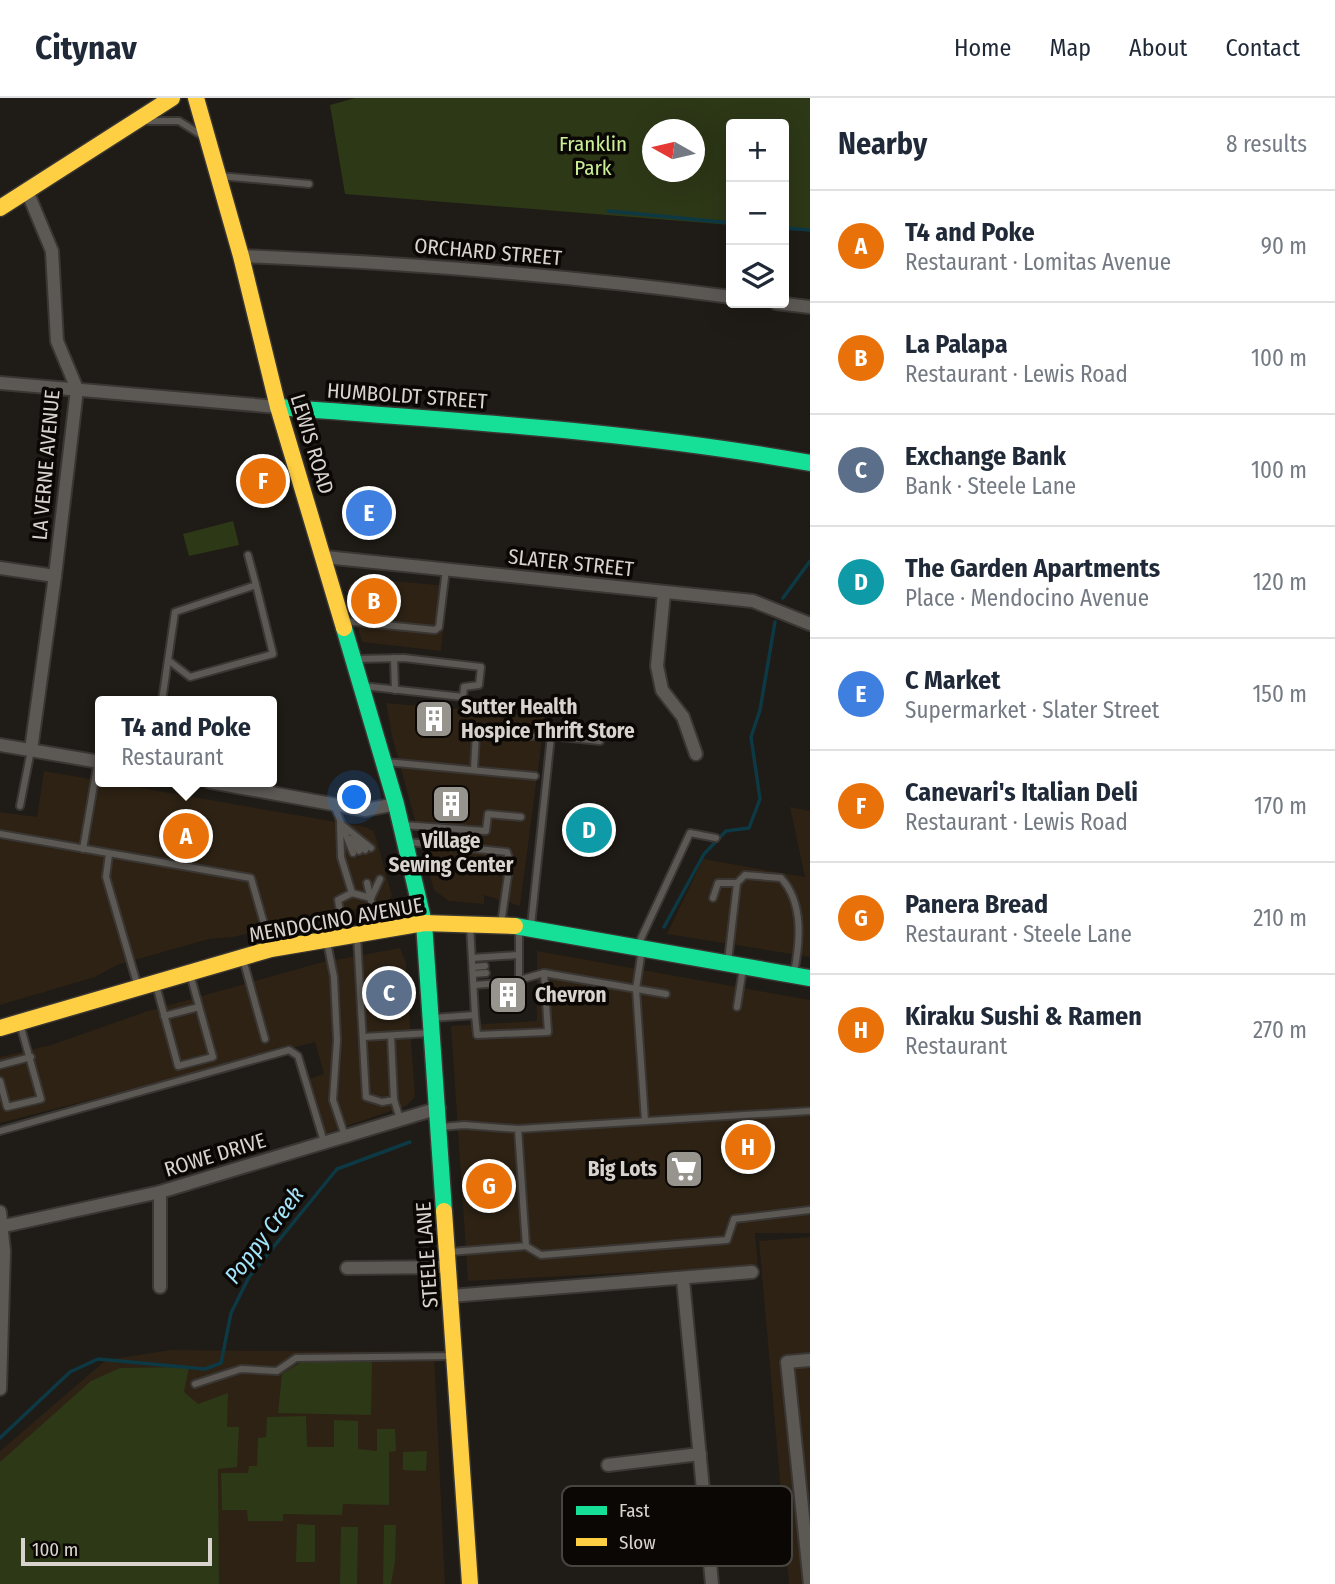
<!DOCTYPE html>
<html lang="en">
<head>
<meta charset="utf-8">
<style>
  :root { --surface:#fff; --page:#f2f2f3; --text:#1f2937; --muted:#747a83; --line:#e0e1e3; --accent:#97938d }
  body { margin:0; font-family:"Fira Sans Condensed",sans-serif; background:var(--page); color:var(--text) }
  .controls { position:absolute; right:21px; top:21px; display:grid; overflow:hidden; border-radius:7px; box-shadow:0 7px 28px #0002 }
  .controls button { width:63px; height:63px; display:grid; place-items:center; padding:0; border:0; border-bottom:2px solid var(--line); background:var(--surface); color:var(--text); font:35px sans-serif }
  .compass { position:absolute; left:642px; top:21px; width:63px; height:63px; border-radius:50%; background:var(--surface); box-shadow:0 7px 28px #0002; rotate:278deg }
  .scale { position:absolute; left:21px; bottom:18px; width:191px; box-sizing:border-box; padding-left:7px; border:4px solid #d8d3cd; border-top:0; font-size:19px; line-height:24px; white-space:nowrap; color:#d8d3cd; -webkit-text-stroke:5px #0a0704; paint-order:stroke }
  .you { position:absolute; left:355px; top:700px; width:24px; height:24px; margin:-18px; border:5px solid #fff; border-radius:50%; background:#1a73e8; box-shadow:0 0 0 10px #1a73e833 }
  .badge { display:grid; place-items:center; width:46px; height:46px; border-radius:50%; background:var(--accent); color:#fff; font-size:23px; font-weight:700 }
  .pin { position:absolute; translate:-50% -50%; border:4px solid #fff; box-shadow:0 2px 7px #0006 }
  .popup { position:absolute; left:95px; top:598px; width:182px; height:91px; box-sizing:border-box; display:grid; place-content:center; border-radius:7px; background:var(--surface); filter:drop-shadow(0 2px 5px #0005); font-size:23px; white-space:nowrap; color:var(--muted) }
  .popup b { font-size:26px; color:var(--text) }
  .popup::after { content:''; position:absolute; left:50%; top:100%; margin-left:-14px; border:14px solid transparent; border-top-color:var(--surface) }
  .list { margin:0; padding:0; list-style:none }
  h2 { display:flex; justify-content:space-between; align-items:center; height:91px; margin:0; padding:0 28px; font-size:30px }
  h2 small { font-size:23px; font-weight:400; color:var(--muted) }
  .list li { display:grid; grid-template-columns:46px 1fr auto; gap:21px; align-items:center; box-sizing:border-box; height:112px; padding:0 28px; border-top:2px solid var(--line) }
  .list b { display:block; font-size:26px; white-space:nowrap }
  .list p { margin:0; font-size:23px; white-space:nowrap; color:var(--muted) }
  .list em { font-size:23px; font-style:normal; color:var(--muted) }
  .icon { flex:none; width:38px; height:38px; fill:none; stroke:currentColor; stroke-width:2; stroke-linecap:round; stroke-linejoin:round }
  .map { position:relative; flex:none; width:810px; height:1486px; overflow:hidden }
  header { display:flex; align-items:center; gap:42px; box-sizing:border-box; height:98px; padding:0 35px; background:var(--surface); border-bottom:2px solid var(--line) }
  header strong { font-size:33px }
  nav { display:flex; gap:38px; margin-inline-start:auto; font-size:24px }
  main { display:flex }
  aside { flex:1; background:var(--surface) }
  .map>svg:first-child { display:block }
  .built { fill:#2d2214 }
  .green { fill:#2d3817; fill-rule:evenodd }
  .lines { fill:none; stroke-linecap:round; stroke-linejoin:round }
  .stream { stroke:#0d3944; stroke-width:3.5 }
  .lane-casing { stroke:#3a3633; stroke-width:10 }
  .street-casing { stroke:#3a3633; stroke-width:16 }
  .fast-casing { stroke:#3a3633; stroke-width:19 }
  .slow-casing { stroke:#3a3633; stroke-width:19 }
  .lane { stroke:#5c5955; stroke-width:6 }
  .street { stroke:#5c5955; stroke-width:12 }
  .fast { stroke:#16e098; stroke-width:16 }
  .slow { stroke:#ffcf43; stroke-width:16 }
  .labels { text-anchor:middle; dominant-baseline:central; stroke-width:7; stroke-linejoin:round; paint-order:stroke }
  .park-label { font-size:21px; fill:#cbef96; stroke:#0a0704 }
  .street-label { font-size:21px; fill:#d8d3cd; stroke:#0a0704 }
  .poi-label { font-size:21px; font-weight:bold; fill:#d8d3cd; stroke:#0a0704; text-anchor:start }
  .water-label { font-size:23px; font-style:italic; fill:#a3e4fb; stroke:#0a0704 }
  .key { fill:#0a0704; stroke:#484440; stroke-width:2 }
  .key-label { font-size:19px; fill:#d8d3cd }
</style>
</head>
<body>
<header>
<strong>Citynav</strong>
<nav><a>Home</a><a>Map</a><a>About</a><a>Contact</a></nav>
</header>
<main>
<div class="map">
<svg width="810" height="1486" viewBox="0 0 810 1486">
  <rect width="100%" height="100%" fill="#1f1b16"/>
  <g class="built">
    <path d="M360,480L448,488L441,553L362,544L347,492L349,487Z"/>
    <path d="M386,605L545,618L520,808L484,797V806L449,803L434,792L392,638Z"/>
    <path d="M44,673L365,729L374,733L392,798L388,804L233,839L209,841L117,867L95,879L0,907V714L37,719Z"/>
    <path d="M790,709L810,713V859L667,836L703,761L805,779Z"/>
    <path d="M400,850L406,865L415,999L406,1008L323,1036L309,981L324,976L315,944L0,1025V959L51,947L145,914L319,865Z"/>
    <path d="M537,853L810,902V1135H755L758,1168L468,1183L451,928L537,923Z"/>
    <path d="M810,1139V1486H789L759,1143Z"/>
    <path d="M171,1252L434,1254L445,1486H0V1353L106,1262Z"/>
  </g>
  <g class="green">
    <path d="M355,0H810V133L784,131V26H731V127L345,96L330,7ZM652,32H694V74H652Z"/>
    <path d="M233,423L239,447L189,458L183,436Z"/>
    <path d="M303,1263H372L371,1317L278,1315L282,1276Z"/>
    <path d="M189,1269L184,1294L198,1306L228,1295L227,1329H239L237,1369L218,1371L219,1486H0V1364L91,1283L120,1270Z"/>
    <path d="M306,1318L307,1349H334V1322L358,1323V1351L377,1353V1331H395L396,1353L389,1354V1407L343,1406L342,1417L283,1416V1423H248L247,1412H222L221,1375H248L249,1368H257L258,1340L266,1339L267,1319Z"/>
    <path d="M427,1353L426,1373L403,1372V1354Z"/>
    <path d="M297,1426L315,1427V1464H296Z"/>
    <path d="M384,1427H396L395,1464L391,1486H383Z"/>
    <path d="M341,1429H358L357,1486H340Z"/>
  </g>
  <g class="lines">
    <g class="stream">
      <path d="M608,113L731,125"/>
      <path d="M784,130L810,132"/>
      <path d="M783,500L810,463"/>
      <path d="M664,829L704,756L726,733L749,730L760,701L751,639L760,612L775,524"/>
      <path d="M0,1340L70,1274L98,1261L205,1271L221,1265L231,1215L249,1179L337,1071L410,1044"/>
    </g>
    <defs>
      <g id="lane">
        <path d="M147,23H179L201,37"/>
        <path d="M220,78L309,86"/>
        <path d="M345,523L435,532L439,529L446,471"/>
        <path d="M394,560L395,592"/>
        <path d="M356,561L404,560L481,569L479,587L464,589L463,599L363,588"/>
        <path d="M168,562L190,579L273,556L256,487"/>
        <path d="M162,603L175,514L256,487L248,457"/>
        <path d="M386,664L535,678"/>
        <path d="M474,672L476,635L532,638"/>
        <path d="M334,707L353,755"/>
        <path d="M20,708L31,652"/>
        <path d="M340,725L341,759L352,795"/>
        <path d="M341,726L371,750"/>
        <path d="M403,727L486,733L488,716L521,719"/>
        <path d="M0,736L251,780L271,850"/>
        <path d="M350,741L359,753"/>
        <path d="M355,741L365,752"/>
        <path d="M408,744L507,754L510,763L501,826"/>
        <path d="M83,751L98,663"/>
        <path d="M109,756L106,779L138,889"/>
        <path d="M367,785L377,830"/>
        <path d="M737,785L745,777L781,780C804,805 800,844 794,875"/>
        <path d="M371,800L380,781"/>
        <path d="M713,800L718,785H737L728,863"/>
        <path d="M470,828L475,917"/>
        <path d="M531,828L551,638L600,643"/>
        <path d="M344,836L338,802L352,795L371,800"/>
        <path d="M357,838L366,999L382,1004L394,1002L391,938"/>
        <path d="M327,844L334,879L337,942L333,1002L345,1038"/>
        <path d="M638,847L690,735L716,740"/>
        <path d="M642,851L636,891L645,1023"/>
        <path d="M472,860L518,857"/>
        <path d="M243,861L265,941"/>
        <path d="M473,869L485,868"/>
        <path d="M473,876L486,875"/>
        <path d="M519,881V830"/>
        <path d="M156,887L178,968L213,959L190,876"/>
        <path d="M474,887L512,884L544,875"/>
        <path d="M737,909L743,870"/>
        <path d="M164,918L199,909"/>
        <path d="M433,920L475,917L477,937L548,934L544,875L666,896"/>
        <path d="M363,939L431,935"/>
        <path d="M0,967L31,959"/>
        <path d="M0,983L7,1009L41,1001L20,926"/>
        <path d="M394,1002L400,1021"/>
        <path d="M441,1029L464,1027L518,1031L526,1148L450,1154"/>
        <path d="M518,1031L810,1013"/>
        <path d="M0,1033L289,952L298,958L324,1044"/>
        <path d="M526,1148L541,1157L727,1142L734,1121L810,1112"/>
        <path d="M195,1286L241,1271L277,1273L296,1260L453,1258"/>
      </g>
      <g id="street">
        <path d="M27,93L52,153L57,243L77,291L55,478L31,652"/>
        <path d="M241,158C405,165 568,177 731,199"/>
        <path d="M776,205L810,209"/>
        <path d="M0,285L278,309"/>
        <path d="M325,459L753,503L810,526"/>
        <path d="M0,470L55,478"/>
        <path d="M664,495L657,568L662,592L683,619L696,656"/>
        <path d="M0,647L100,664"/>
        <path d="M210,684L365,712L396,706"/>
        <path d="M0,1114L4,1153L0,1291"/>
        <path d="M0,1129L160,1094L439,1010"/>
        <path d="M347,1170L449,1169"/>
        <path d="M683,1182L712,1486"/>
        <path d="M160,1189V1094"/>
        <path d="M451,1198L752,1174"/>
        <path d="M608,1367L700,1356"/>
        <path d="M810,1486L787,1264L810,1262"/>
      </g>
      <g id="fast">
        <path d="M278,309C456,323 634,333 810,365"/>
        <path d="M344,530L396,706L424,825L444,1113"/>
        <path d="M515,828L810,880"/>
      </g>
      <g id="slow">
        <path d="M196,0L241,158L278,309L344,530"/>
        <path d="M0,110L172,0"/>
        <path d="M0,930L271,851L424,825L515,828"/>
        <path d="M444,1113L470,1486"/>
      </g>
    </defs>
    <use href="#lane" class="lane-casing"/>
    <use href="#street" class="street-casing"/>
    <use href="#fast" class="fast-casing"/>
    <use href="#slow" class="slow-casing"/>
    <use href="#lane" class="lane"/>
    <use href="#street" class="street"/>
    <use href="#fast" class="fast"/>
    <use href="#slow" class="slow"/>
  </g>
  <defs>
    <symbol id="building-square" viewBox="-11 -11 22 22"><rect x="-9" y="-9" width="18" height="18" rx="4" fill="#97938d" stroke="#0a0704"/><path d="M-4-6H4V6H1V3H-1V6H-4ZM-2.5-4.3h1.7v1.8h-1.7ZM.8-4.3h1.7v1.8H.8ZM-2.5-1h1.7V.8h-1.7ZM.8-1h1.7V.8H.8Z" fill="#fff"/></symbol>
    <symbol id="supermarket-square" viewBox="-11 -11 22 22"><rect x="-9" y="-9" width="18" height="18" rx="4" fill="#97938d" stroke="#0a0704"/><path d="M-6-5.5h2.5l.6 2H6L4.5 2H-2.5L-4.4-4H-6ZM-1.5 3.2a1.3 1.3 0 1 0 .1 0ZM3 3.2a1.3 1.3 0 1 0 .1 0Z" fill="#fff"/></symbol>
  </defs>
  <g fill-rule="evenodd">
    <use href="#building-square" x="412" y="599" width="44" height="44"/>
    <use href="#building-square" x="429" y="684" width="44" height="44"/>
    <use href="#building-square" x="486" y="875" width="44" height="44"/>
    <use href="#supermarket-square" x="662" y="1049" width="44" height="44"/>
  </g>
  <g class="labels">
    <g class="park-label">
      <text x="593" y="46">Franklin<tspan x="593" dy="24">Park</tspan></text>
    </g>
    <g class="street-label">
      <text transform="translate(488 154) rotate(5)">ORCHARD STREET</text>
      <text transform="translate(407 298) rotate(4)">HUMBOLDT STREET</text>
      <text transform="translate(312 346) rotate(73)">LEWIS ROAD</text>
      <text transform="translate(46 367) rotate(-85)">LA VERNE AVENUE</text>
      <text transform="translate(571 465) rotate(6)">SLATER STREET</text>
      <text transform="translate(336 822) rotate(-10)">MENDOCINO AVENUE</text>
      <text transform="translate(215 1057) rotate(-17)">ROWE DRIVE</text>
      <text transform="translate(427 1157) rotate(-94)">STEELE LANE</text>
    </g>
    <g class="poi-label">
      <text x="461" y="609">Sutter Health<tspan x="461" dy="24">Hospice Thrift Store</tspan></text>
      <text x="451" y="743" text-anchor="middle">Village<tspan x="451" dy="24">Sewing Center</tspan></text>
      <text x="535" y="897">Chevron</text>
      <text x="657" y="1071" text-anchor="end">Big Lots</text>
    </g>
    <g class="water-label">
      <text transform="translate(264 1137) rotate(-53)">Poppy Creek</text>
    </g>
  </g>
  <rect x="562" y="1388" width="230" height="80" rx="10" class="key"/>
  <rect x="576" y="1408" width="31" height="9" fill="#16e098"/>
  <rect x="576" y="1440" width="31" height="8" fill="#ffcf43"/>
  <g class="key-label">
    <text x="619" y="1419">Fast</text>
    <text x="619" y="1451">Slow</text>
  </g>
</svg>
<div class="controls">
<button>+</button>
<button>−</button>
<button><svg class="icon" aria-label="layers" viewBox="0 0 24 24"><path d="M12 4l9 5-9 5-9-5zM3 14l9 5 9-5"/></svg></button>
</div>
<svg class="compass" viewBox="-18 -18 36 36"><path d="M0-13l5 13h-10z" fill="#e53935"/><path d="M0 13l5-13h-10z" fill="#747a83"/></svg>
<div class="scale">100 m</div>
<div class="you"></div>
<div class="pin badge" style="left:186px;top:738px;background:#e8710a">A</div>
<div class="popup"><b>T4 and Poke</b>Restaurant</div>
<div class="pin badge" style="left:374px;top:503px;background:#e8710a">B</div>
<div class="pin badge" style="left:389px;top:895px;background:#5c6f8a">C</div>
<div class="pin badge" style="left:589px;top:732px;background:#0f9aa8">D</div>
<div class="pin badge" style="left:369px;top:415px;background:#3f7fe0">E</div>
<div class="pin badge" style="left:263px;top:383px;background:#e8710a">F</div>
<div class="pin badge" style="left:489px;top:1088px;background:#e8710a">G</div>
<div class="pin badge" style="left:748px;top:1049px;background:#e8710a">H</div>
</div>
<aside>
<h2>Nearby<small>8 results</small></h2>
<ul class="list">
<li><span class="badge" style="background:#e8710a">A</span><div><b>T4 and Poke</b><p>Restaurant · Lomitas Avenue</p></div><em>90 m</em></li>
<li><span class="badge" style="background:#e8710a">B</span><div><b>La Palapa</b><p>Restaurant · Lewis Road</p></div><em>100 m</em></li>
<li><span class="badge" style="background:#5c6f8a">C</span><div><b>Exchange Bank</b><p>Bank · Steele Lane</p></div><em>100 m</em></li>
<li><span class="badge" style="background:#0f9aa8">D</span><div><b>The Garden Apartments</b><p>Place · Mendocino Avenue</p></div><em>120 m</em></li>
<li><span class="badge" style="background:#3f7fe0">E</span><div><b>C Market</b><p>Supermarket · Slater Street</p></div><em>150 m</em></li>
<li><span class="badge" style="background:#e8710a">F</span><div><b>Canevari's Italian Deli</b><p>Restaurant · Lewis Road</p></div><em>170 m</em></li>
<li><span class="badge" style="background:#e8710a">G</span><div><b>Panera Bread</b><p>Restaurant · Steele Lane</p></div><em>210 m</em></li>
<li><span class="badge" style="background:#e8710a">H</span><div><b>Kiraku Sushi &amp; Ramen</b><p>Restaurant</p></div><em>270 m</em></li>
</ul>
</aside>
</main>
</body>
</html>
